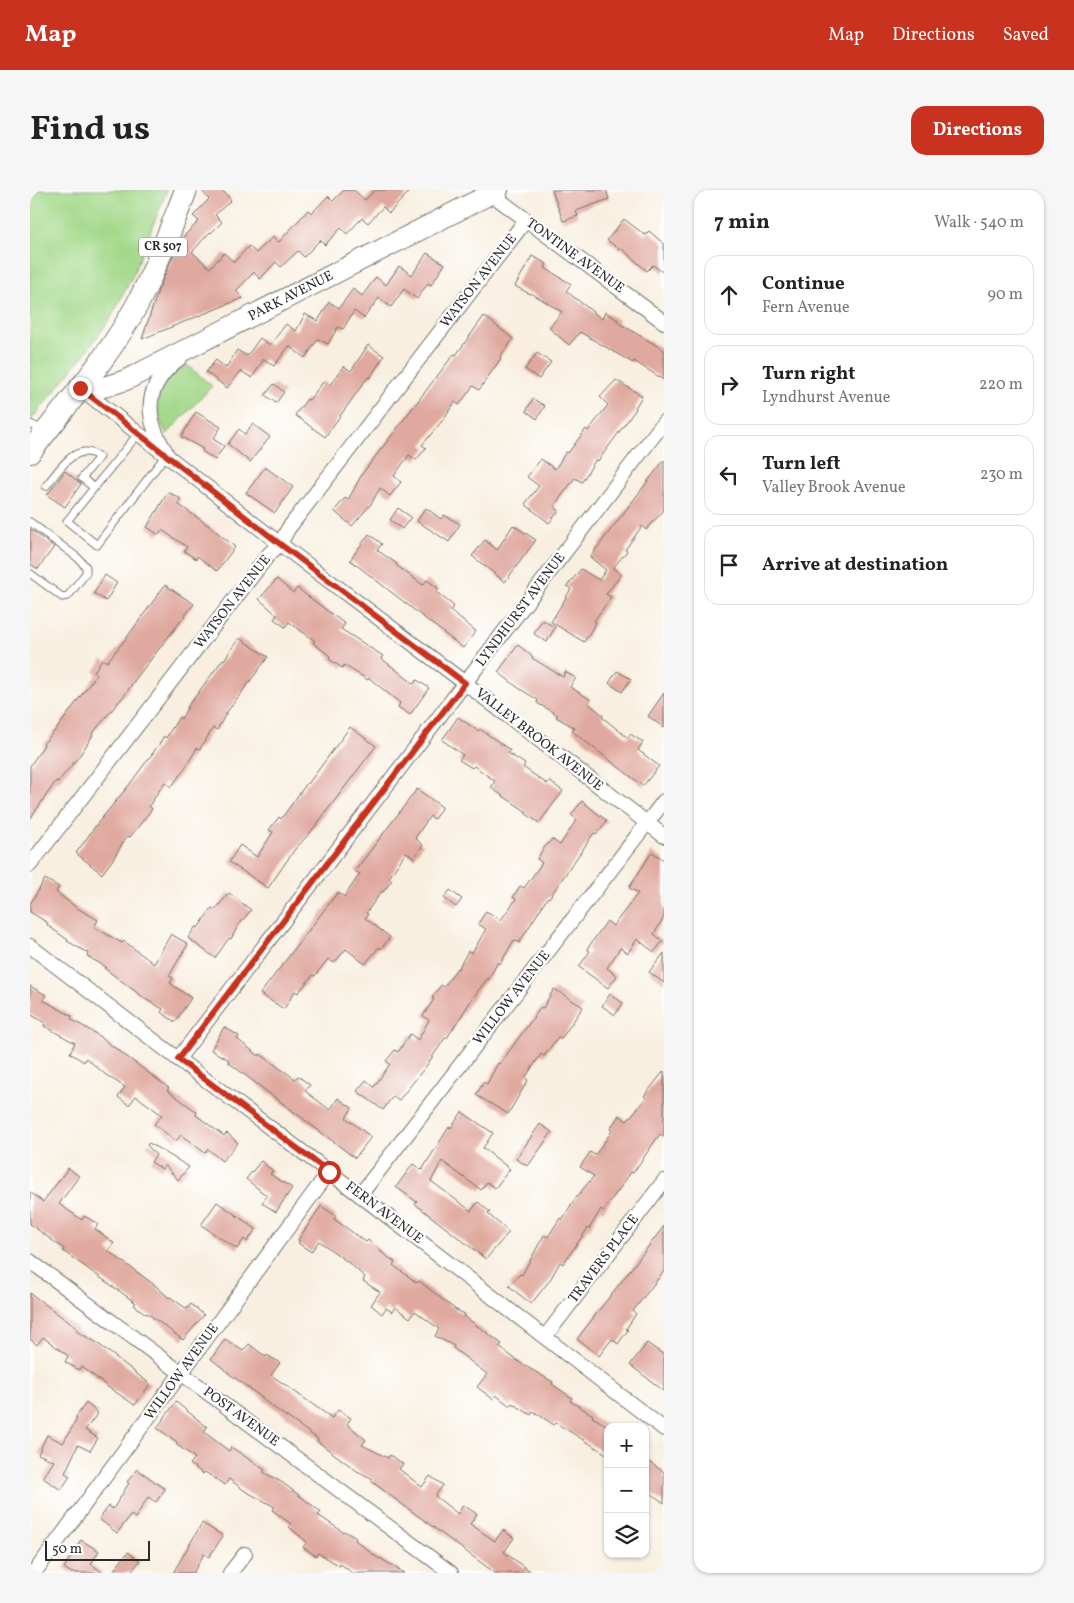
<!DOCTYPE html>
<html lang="en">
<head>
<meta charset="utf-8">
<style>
  :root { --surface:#fff; --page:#f6f6f6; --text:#222; --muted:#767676; --line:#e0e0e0; --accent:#c8321e }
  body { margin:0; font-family:Vollkorn,serif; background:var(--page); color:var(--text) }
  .controls { position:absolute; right:15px; bottom:15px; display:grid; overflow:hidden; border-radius:10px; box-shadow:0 1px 4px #0004 }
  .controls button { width:45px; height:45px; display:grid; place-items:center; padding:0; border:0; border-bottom:1px solid var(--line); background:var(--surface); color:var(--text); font:25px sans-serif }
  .scale { position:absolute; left:15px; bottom:12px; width:105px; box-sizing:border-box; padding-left:5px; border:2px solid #2b2b2b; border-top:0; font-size:14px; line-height:18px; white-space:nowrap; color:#2b2b2b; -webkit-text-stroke:4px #fff; paint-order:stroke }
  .stop { position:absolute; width:15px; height:15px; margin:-11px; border:4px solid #c8321e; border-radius:50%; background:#fff }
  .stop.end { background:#c8321e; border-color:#fff; box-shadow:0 1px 5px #0008 }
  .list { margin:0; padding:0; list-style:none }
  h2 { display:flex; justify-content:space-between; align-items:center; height:65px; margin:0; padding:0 20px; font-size:21px }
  h2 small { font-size:16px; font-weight:400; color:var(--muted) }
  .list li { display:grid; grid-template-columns:32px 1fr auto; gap:15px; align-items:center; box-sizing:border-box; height:80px; margin:0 10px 10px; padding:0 10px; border:1px solid var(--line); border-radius:15px }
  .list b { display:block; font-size:19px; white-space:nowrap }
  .list p { margin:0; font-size:16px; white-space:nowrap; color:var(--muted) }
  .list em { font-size:16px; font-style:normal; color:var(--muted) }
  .icon { flex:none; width:28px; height:28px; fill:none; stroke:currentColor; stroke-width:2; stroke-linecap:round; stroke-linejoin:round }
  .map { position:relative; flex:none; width:634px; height:1383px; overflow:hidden; border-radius:15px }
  header { display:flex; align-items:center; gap:30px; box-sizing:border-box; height:70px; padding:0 25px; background:var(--accent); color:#fff }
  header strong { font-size:24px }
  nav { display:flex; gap:28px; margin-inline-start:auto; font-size:18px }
  .intro { display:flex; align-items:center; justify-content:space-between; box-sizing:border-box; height:120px; padding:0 30px }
  h1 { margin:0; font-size:35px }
  .button { padding:12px 22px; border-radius:15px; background:var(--accent); color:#fff; font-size:18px; font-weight:700 }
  main { display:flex; gap:30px; padding:0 30px }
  aside { flex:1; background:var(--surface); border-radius:15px; box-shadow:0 1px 4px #0004 }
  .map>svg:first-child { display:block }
  .green { fill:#a3d889; stroke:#67825a }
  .building { fill:#e0a99f }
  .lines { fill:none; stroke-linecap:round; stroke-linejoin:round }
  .lane-casing { stroke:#73706a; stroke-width:9 }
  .street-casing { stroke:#73706a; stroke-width:16 }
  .secondary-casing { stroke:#73706a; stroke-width:22 }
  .primary-casing { stroke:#73706a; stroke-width:24 }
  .lane { stroke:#fff; stroke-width:7 }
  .street { stroke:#fff; stroke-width:14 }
  .secondary { stroke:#fff; stroke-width:20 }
  .primary { stroke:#fff; stroke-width:22 }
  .route { stroke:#c8321e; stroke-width:6 }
  .labels { text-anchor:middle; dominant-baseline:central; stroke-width:4.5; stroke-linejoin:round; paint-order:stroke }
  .shield { fill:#fff; stroke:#6b6b6b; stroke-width:1 }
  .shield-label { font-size:12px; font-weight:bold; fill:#2b2b2b }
  .street-label { font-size:14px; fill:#2b2b2b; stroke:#fff }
</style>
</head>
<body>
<header>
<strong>Map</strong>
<nav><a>Map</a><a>Directions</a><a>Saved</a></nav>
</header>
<div class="intro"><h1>Find us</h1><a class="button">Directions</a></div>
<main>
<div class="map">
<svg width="634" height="1383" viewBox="0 0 634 1383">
  <rect width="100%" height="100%" fill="#fff"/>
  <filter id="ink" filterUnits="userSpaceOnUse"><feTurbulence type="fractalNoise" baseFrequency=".02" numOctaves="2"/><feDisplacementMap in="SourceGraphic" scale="10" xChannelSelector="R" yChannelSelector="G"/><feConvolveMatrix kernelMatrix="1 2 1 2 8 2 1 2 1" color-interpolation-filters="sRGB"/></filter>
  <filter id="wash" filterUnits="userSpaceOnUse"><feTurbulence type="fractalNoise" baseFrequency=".0096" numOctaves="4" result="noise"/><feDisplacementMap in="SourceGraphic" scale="20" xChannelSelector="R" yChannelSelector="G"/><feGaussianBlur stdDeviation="1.12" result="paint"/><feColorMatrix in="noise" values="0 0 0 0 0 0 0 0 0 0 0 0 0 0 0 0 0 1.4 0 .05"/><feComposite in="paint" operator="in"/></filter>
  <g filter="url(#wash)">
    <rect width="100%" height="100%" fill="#f8efe0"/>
    <g class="green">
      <path d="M0,0H137L103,85L81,128L53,166L0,231Z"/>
      <path d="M157,175L182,196L137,244C119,217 129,190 157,175Z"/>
    </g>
    <g id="blocks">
      <g class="building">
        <path d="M171,0H192L201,10L185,25L192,32L181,43L180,42L162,62L180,78L194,63L204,72L219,56L226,63L243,47L249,52L278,20L282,23L298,6L303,11L314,0H324L335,10L345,0H381L359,23L353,17L338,33L332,28L317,44L311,38L295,55L290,50L274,67L268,61L251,77L246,72L230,89L224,82L206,101L213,108L112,149L128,101L150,50L169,31L163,26L179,9Z"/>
        <path d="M522,0H576L579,9L546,21L548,26L533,31Z"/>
        <path d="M594,29L615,45L619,41L634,54V83L623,75L617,81L591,58L590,60L577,50Z"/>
        <path d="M397,63L415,74L401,95L398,93L387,109L374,99L361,117L349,108L334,128L324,121L313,139L308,137L298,154L288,149L275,168L259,156L244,176L234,169L222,188L211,181L197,198L176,182L186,170L196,178L207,160L217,166L230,148L240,155L256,134L266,141L275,124L288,131L299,112L309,118L323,99L332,106L346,87L356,95L369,76L382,85Z"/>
        <path d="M502,66L517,74L515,78L541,94L536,101L572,129L575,122L588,130L587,132L634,160V190L604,171L603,173L550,142L539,155L519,138L532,122L501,103L500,104L485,96Z"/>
        <path d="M454,126L483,149L470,167L471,168L449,200L443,196L429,215L425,212L412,231L392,255L396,258L386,270L379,265L364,286L371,292L360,306L350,298L341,314L322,336L304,321L315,308L318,310L332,284L424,164L426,165Z"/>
        <path d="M338,155L354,166L340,188L338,187L295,247L265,225L277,209L279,210L294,191L299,196L314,176L321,181Z"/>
        <path d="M507,163L521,172L509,189L495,179Z"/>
        <path d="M586,190L612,206L605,218L606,219L568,271L566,269L552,292L545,288L524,316L529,321L519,333L495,314L509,296L497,287L511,269L525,279L536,262L538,263L556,239L558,241L578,215L570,207Z"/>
        <path d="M244,194L254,202L246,213L235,205Z"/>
        <path d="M503,209L515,216L507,229L496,221Z"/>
        <path d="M166,222L191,237L183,249L194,256L185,270L172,261L173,259L151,247Z"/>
        <path d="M223,234L240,247L220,272L198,254L209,239L215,244Z"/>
        <path d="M634,270V320L616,340L612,336L595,360L597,361L583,378L591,385L576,404L581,407L564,431L566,432L554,452L521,432L541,399L537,396L551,379L569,390L576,380L560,367Z"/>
        <path d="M235,277L263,297L245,323L216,303Z"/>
        <path d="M35,281L51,294L35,317L17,305Z"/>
        <path d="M138,302L151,309L148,314L182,338L205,357L187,381L167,366L166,369L154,361L157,357L132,340L129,345L117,337Z"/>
        <path d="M368,318L381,327L372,339L360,330Z"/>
        <path d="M396,318L411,329L414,325L430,334L419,352L387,331Z"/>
        <path d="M483,335L506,350L475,392L442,366L455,350L467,360Z"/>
        <path d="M0,339L24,357L8,379L0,374Z"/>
        <path d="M339,344L352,354L347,360L367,374L366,375L393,395L397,390L409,399L406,402L424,416L420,421L446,441L433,458L320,370Z"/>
        <path d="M75,385L87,393L76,411L64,403Z"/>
        <path d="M247,389L263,403L267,398L315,434L311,439L353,466L351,468L384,494L387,490L399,498L380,525L368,517L370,513L339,488L338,490L314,475L312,478L299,469L300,466L283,453L285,451L259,432L255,437L244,429L247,425L229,409Z"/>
        <path d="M135,395L164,414L104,491L97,502L62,544L63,545L50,565L28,592L26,591L0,629V576L14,555L13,554L29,536L67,484L64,482L72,469L77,472L98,446Z"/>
        <path d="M512,430L525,437L517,452L504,444Z"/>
        <path d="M209,448L238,467L197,522L187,540L183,538L170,559L167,558L154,580L141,597L135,592L119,616L122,619L100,647L97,646L83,669L72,684L46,663L67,634L99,595L128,556L134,546L136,548L149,527L151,529L161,511H162L193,469L194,470Z"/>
        <path d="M488,455L503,467L502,468L533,487L535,482L546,488L540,497L560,509L558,513L573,525L572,527L598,548L600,544L613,552L608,560L629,576L613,596L542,541L545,538L526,527L528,525L507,513L508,510L490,499L468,482Z"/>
        <path d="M587,481L601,489L592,502L579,493Z"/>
        <path d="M634,503V538L618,526Z"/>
        <path d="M428,527L448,541L450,539L480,560L478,563L495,574L493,577L517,594L519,591L533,601L509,633L495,623L497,622L461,598L465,591L444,576L442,578L429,570L433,565L412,550Z"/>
        <path d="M320,537L346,556L280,643L265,659L238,698L199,672L210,655L227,667L243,642L239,640L249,627L251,629L277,593L278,594Z"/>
        <path d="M387,599L412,617L404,629L400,626L385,648L393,655L384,668L376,662L359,688L362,690L353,702L352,701L336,723L338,724L335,728L360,747L351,759L349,757L335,774L316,759L304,773L298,769L285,786L283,785L268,803L265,801L254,819L230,804L308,702L314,707L330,684L325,681Z"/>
        <path d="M552,611L577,631L566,644L564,643L519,708L518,707L489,753L484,750L470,774L468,772L458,790L457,789L442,809L417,848H415L397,875L369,910L363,906L353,920L327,901L336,890L344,897L360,874L356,871L365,860L368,862L380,844L388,850L399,830L393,826L404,809L402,808L411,795L414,797L427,778L428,779L438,761L442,763L456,739L448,734L456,721L471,730L486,709L483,707L490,696L494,698L512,673L507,669L514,658L522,649L530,655L547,629L541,625Z"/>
        <path d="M622,662L634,670V727L624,744L633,751L624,762L607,749L598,763L590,758L577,778L587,786L578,798L549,777L560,761L557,759L577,731L583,736L608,703L599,698Z"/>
        <path d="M15,689L29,697L26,702L47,718L68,730L64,737L92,753L94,751L124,774L141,744L158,754L139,786L143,788L140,793L161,808L145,832L131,822L133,819L117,810L74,778L76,777L57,766L58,763L37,751L38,750L17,735L18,733L0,722V714Z"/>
        <path d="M420,700L432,709L426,717L414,708Z"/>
        <path d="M199,703L221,720L208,736L201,749L199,748L185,768L158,748L166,736L168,738L182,718L185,720Z"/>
        <path d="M634,763V793L619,782Z"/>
        <path d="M0,796L16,805L13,810L42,826L41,829L66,844L139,898L137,900L167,922L166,925L194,946L197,943L208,953L192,971L178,959L175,963L151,945L146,951L124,934L132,925L106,906L99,915L88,907L95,897L76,885L56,868L54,872L40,863L45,853L14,836L15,833L0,824Z"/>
        <path d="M524,799L553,817L531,849L528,847L514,866L511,864L495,888L498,890L478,924L446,905L454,892L457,894L468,873L470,874L511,817L513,818Z"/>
        <path d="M580,804L593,813L585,825L572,816Z"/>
        <path d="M194,837L209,846L207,849L229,866L230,864L265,889L268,886L280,895L275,901L300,920L308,908L322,918L316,928L341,947L325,968L215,885L198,872L199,870L181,860Z"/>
        <path d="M634,881V947L630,944L603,983L601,982L590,998L573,1021L571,1019L559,1039L558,1038L533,1074L530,1072L520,1090L501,1114L479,1096L490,1084L492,1085L514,1045L518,1047L530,1028L532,1030L544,1010L564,986L550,977L560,962L565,965L582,941L580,939L589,925L597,931L616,908L614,906Z"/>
        <path d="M432,922L463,943L453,958L480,979L465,998L457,992L451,1000L412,971L401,991L441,1021L448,1012L460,1022L458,1024L479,1042L456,1069L385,1014L387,1012L366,997L383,974L392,980L419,937L421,938Z"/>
        <path d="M510,934L522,942L498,976L486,969Z"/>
        <path d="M119,953L141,966L159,977L148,990L135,975L132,979L121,972L126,965L117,955Z"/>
        <path d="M231,971L243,981L240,984L262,998L246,1022L232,1013L237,1006L216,989Z"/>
        <path d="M38,978L49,986L29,1014L52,1030L54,1026L68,1034L65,1039L84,1053L78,1061L126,1096L139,1108L140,1107L157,1119L161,1114L174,1125L153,1150L117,1123L116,1124L104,1115L106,1113L33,1061L34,1059L0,1034V1002L13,1012Z"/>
        <path d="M187,1012L226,1039L217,1052L214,1049L207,1059L171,1035Z"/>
        <path d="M291,1016L306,1026L304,1029L336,1052L338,1050L351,1061V1062L365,1072L363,1075L387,1093L389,1091L426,1120L435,1124L434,1126L472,1154L469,1157L492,1174L523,1192L522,1194L542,1208L540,1211L563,1225L562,1227L578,1236V1265L526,1233L524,1235L503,1221L501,1225L482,1213L480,1216L466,1205L463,1209L447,1197L457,1184L423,1158L424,1156L405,1146L409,1139L385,1121L380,1128L365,1117L362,1122L356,1118L352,1124L341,1115L350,1102L333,1091L335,1087L319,1073L289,1051L281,1062L268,1053L270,1051L268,1050Z"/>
        <path d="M634,1036V1081L603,1121L606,1124L596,1139L598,1140L588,1154L582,1149L569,1166L547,1149Z"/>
        <path d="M0,1103L48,1139L46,1141L66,1152L120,1194L105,1215L78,1197L51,1176L49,1180L35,1172L38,1166L13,1147L7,1155L0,1149Z"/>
        <path d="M195,1149L213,1161L219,1154L236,1167L237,1165L250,1173L241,1185L302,1228L308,1220L321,1228L317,1234L336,1250L332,1255L358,1268L360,1265L373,1274L369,1279L392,1297L400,1286L413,1295L405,1306L428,1324L433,1315L447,1324L440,1334L465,1351L473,1340L484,1348L474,1362L502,1383H465L341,1291L343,1289L327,1281L287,1251L288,1249L233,1210L234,1209L198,1183V1182L181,1169Z"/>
        <path d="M617,1153L634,1165V1201L600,1175Z"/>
        <path d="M146,1212L177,1237L174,1242L199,1261L201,1257L235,1280L233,1282L253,1293L291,1322L288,1325L313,1342L314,1341L326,1348L325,1350L349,1369L350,1368L374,1383H322L311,1374L310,1376L288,1363L286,1366L273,1357L277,1352L259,1337L261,1334L242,1320L245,1317L215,1301L199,1289L195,1295L175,1282L173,1284L160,1274L165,1268L146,1254L147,1252L127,1238Z"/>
        <path d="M56,1213L68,1223L55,1240L68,1248L60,1261L48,1255L35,1283L40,1286L31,1300L13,1288L24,1271L8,1264L17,1245L33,1253L47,1229L45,1228Z"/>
        <path d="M615,1269L634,1282V1313L615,1299Z"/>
        <path d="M107,1279L135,1299L126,1312L118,1307L105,1328L101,1325L87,1343L69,1329L79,1316L83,1319L99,1293L97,1292Z"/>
        <path d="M172,1333L193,1346L179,1367L174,1364L163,1383H143Z"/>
        <path d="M51,1350L69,1361L61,1374L73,1383H42L34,1378Z"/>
        <path d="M98,1362L110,1371L100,1383H82Z"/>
      </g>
    </g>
  </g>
  <g filter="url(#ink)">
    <use href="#blocks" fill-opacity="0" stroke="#73706a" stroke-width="1"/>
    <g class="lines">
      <defs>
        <g id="lane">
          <path d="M0,234L13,240"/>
          <path d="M108,244L37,331L67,355L136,265"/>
          <path d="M16,296C29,280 46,250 69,267L52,288L63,297"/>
          <path d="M0,332L48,368L56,377V383L38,406L32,407L1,384"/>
        </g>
        <g id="street">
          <path d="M456,0L634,132"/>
          <path d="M50,198L250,354L435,493L634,646"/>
          <path d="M136,262C113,226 114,195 150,168"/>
          <path d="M0,675L239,364L250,354L258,339L496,30"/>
          <path d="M0,756L148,869L330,1005L634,1239"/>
          <path d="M148,869L634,232"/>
          <path d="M330,1005L634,611"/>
          <path d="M0,1071L421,1383"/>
          <path d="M515,1147L634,991"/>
          <path d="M4,1383L299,982"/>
          <path d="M200,1383L215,1364"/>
        </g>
        <g id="secondary">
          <path id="s1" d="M50,198L74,197L96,190L468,0"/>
        </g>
        <path id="primary" d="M0,262C37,214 80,166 108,113C127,76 141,38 156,0"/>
      </defs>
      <use href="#lane" class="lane-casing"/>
      <use href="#street" class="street-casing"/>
      <use href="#secondary" class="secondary-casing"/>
      <use href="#primary" class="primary-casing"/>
      <use href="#lane" class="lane"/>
      <use href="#street" class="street"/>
      <use href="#secondary" class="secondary"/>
      <use href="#primary" class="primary"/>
    </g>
  </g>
  <g class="lines" filter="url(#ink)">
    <path class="route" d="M50,198L250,354L435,493L148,869L299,982"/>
  </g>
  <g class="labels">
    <rect class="shield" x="109" y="47.5" width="48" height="19" rx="4"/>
    <g class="shield-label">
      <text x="133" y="57">CR 507</text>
    </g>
    <g class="street-label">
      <text transform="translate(545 66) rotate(36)">TONTINE AVENUE</text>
      <text transform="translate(449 91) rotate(-52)">WATSON AVENUE</text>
      <text stroke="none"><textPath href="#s1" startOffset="232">PARK AVENUE</textPath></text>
      <text transform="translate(203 412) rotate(-52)">WATSON AVENUE</text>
      <text transform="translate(491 420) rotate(-53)">LYNDHURST AVENUE</text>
      <text transform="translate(509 550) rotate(38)">VALLEY BROOK AVENUE</text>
      <text transform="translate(482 808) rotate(-52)">WILLOW AVENUE</text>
      <text transform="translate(354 1023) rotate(37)">FERN AVENUE</text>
      <text transform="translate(574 1069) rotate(-53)">TRAVERS PLACE</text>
      <text transform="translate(152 1182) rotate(-54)">WILLOW AVENUE</text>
      <text transform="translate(211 1227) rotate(36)">POST AVENUE</text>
    </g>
  </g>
</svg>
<div class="controls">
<button>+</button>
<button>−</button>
<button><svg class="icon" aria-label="layers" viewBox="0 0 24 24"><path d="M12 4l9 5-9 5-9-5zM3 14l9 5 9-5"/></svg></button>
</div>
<div class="scale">50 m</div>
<div class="stop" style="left:299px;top:982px"></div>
<div class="stop end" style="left:50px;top:198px"></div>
</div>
<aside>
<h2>7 min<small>Walk · 540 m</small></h2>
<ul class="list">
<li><svg class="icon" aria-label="ahead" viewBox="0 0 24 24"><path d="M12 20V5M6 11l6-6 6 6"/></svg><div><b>Continue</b><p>Fern Avenue</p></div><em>90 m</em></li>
<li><svg class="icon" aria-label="right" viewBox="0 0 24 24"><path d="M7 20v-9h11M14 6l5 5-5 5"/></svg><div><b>Turn right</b><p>Lyndhurst Avenue</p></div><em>220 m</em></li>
<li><svg class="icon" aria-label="left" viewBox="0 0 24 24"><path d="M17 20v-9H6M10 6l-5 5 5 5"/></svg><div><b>Turn left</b><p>Valley Brook Avenue</p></div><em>230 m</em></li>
<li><svg class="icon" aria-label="arrive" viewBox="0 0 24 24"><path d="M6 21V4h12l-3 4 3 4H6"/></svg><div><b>Arrive at destination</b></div></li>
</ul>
</aside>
</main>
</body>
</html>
